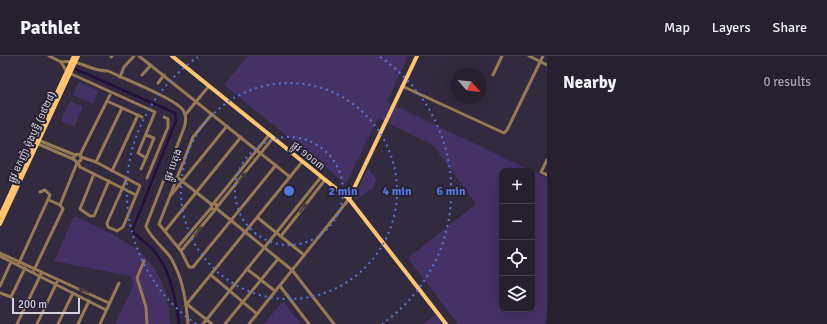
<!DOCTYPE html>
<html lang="en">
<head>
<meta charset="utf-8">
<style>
  :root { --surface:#26202f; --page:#322d3b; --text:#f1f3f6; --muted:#a4a3aa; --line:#423e4b }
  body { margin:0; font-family:Signika,"Noto Sans Khmer",sans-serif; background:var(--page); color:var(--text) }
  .controls { position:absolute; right:12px; bottom:12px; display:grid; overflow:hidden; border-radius:8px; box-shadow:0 4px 16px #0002 }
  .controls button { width:36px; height:36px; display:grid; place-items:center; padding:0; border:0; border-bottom:1px solid var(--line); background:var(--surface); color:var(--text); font:20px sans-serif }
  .compass { position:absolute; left:451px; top:12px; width:36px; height:36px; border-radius:50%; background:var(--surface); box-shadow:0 4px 16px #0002; rotate:118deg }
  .scale { position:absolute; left:12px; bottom:10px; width:68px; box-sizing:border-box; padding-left:4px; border:2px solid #d5d2de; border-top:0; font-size:11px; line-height:14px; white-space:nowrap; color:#d5d2de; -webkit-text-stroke:3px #282235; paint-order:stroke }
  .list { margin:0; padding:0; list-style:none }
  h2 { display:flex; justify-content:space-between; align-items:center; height:52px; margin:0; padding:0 16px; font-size:17px }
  h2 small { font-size:13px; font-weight:400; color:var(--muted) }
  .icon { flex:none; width:22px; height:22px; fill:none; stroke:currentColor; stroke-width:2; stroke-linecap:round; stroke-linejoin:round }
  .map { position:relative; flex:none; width:547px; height:268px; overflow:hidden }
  header { display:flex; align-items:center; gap:24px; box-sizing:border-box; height:56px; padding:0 20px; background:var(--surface); border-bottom:1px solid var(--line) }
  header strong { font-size:19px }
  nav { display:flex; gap:22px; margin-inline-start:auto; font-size:14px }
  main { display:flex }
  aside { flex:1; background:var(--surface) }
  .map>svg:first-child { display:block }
  .green { fill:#443264; fill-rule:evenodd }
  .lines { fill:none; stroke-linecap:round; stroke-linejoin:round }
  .canal { stroke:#24103f; stroke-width:2.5 }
  .minor { stroke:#967a53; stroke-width:3 }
  .major { stroke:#ffc56e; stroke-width:4 }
  .oneway { fill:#493c3e }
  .ring { fill:none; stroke:#5476da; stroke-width:2; stroke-dasharray:2 4 }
  .labels { text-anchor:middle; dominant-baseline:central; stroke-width:4; stroke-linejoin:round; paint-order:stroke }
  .street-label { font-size:10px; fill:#d5d2de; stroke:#282235 }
  .centre { fill:#5476da; stroke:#282235; stroke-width:2 }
  .ring-label { font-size:12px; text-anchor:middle; font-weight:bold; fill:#5476da; stroke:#282235; stroke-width:4; stroke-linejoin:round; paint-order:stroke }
</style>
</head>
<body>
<header>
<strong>Pathlet</strong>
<nav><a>Map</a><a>Layers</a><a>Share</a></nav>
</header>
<main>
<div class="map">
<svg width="547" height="268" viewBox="0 0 547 268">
  <rect width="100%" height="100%" fill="#322b3f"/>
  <g class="green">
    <path d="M248,0H408L387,46L547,122V254L545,268H458L408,202L476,148L433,89L378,62L346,128L224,29ZM502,115H532V253H502Z"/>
    <path d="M79,26L99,35L93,48L73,39Z"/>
    <path d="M70,45L83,51L74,71L61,65Z"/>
    <path d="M368,112L378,125L376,124L373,132L356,144L354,141Z"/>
    <path d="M74,160C130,187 166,198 170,268H115L134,229L130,220L54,205Z"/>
    <path d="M283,245L301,268H264Z"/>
    <path d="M435,259L442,268H424Z"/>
  </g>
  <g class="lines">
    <path class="canal" d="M73,12L175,57L176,65L132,175C139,182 148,188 155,196C172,218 175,241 179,268"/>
    <g class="minor">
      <path d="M49,0L61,6L67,16L155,56L138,97L146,102L154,82L146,79"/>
      <path d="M139,0L290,121"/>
      <path d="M529,0L547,9"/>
      <path d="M111,1L112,0"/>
      <path d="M61,6C81,3 88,15 108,15C124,23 174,42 183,54C187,60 186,66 184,72L146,170C148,179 165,193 171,202C183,223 186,244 188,268"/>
      <path d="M142,19L151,9"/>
      <path d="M493,19L502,0"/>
      <path d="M120,21L124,11L134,0"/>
      <path d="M158,27L164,19"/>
      <path d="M402,30L504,77L507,74L543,0"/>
      <path d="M107,45L142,61"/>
      <path d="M212,58L193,81L159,168L181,195L189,211H193L276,109"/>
      <path d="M185,59L209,30"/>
      <path d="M38,84L75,99"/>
      <path d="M36,87L73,103"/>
      <path d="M80,99L110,39"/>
      <path d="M81,101L96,106L139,129L140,130L123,171L117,175L108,171L107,167L127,122"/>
      <path d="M547,104L541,116L547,119"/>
      <path d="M96,106L122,52"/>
      <path d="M78,107L80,111L136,139"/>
      <path d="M141,113L146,102"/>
      <path d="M112,115L138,59"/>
      <path d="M94,118L80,153L90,160H94L109,125"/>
      <path d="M177,121L211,148"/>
      <path d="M147,122L168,71V63L164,61"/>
      <path d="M171,139L227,70"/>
      <path d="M214,147L269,79"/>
      <path d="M60,149L77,107L81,104V100L77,98L73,102L77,107"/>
      <path d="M217,151L273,82"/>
      <path d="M217,153H212L211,148H216L217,153L292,214L334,268"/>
      <path d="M258,162L304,199"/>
      <path d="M165,175L241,81"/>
      <path d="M281,180L325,124"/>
      <path d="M178,191L211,152"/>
      <path d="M181,195L215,154"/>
      <path d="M0,197L109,247"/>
      <path d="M0,200L106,254"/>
      <path d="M144,205L137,222L146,251L147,268"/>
      <path d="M19,207L50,139L45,134L40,136"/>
      <path d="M247,213L275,235"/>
      <path d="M34,214L63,153L60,149L49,144"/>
      <path d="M211,219L257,258"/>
      <path d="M0,230L11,206"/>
      <path d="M280,230L309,268"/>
      <path d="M0,237L11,241L25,212"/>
      <path d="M186,249L302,106"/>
      <path d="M188,249L212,268"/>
      <path d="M17,268L41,218"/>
      <path d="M37,268L57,226"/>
      <path d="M58,268L73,237"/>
      <path d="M78,268L89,245"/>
      <path d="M100,268L119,227"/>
      <path d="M203,268L321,121"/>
      <path d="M225,268L278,203"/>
      <path d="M249,268L349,143"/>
    </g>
    <g class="major">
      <path d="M172,0L349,143L446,268"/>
      <path d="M349,143L417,0"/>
      <path d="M0,160L74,0"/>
      <path d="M0,168L78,0"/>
    </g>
  </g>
  <defs><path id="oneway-solid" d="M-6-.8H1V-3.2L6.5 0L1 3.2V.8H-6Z"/></defs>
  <g class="oneway">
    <use href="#oneway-solid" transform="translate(242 121) rotate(-52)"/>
    <use href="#oneway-solid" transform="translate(303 152) rotate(-52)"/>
    <use href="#oneway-solid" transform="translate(198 175) rotate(-51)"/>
    <use href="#oneway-solid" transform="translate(84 235) rotate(-154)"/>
  </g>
  <g class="ring">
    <circle cx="289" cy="135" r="54"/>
    <circle cx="289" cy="135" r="108"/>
    <path d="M196 268A162 162 0 0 1 198 1M380 1A162 162 0 0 1 382 268"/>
  </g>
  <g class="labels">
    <g class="street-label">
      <text transform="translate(32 81) rotate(-65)">ផ្លូវ ឧកញ៉ា ម៉ុងឫទ្ធី (១៩២៨)</text>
      <text transform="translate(308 100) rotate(39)">ផ្លូវ ១០០៣</text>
      <text transform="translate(173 109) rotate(-69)">ផ្លូវ បេតុង</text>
    </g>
  </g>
  <circle cx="289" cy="135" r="6" class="centre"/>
  <g class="ring-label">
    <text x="343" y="139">2 min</text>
    <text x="397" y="139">4 min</text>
    <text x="451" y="139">6 min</text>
  </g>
</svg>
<div class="controls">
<button>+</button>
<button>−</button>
<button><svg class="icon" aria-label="locate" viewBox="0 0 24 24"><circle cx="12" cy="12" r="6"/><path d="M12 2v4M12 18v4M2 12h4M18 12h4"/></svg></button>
<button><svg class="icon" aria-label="layers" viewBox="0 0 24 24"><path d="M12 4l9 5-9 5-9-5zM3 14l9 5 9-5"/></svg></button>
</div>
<svg class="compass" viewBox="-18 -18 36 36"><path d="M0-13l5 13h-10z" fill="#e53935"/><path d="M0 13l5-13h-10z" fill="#a4a3aa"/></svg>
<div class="scale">200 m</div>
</div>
<aside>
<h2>Nearby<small>0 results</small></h2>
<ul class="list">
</ul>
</aside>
</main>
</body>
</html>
